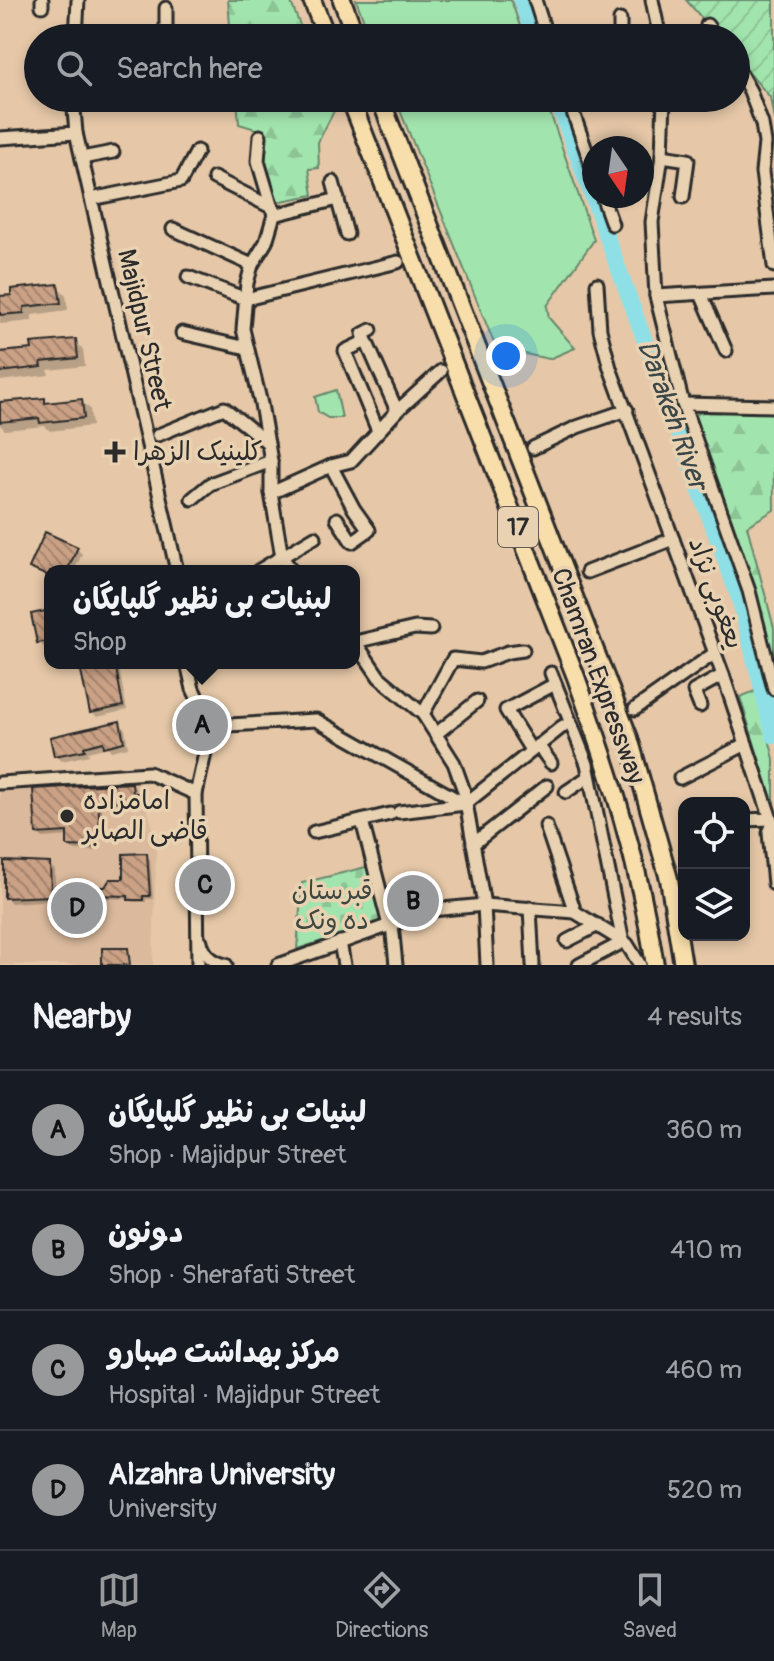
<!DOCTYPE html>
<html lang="en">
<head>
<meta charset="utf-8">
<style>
  :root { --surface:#171b24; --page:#20242c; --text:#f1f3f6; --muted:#9ea1a6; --line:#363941; --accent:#98999b }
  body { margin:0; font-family:Pangolin,"Playpen Sans Arabic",sans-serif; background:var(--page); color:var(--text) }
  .controls { position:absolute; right:24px; bottom:24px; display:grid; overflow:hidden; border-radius:16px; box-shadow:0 4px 12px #0003 }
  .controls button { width:72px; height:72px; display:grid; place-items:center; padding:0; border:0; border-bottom:2px solid var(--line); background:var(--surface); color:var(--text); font:40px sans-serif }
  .compass { position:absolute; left:582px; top:136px; width:72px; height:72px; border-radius:50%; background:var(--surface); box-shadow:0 4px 12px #0003; rotate:167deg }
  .you { position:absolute; left:506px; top:356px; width:28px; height:28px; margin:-20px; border:6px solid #fff; border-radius:50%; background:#1a73e8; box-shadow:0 0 0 12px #1a73e833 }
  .badge { display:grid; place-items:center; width:52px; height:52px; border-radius:50%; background:var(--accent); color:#111; font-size:26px; font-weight:700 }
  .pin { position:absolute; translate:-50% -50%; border:4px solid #fff; box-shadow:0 2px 8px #0006 }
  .popup { position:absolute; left:44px; top:565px; width:316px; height:104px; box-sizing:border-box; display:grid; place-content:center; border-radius:16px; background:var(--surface); filter:drop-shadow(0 2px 6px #0005); font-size:26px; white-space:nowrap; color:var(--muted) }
  .popup b { font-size:30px; color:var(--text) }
  .popup::after { content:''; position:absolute; left:50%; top:100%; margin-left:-16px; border:16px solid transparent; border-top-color:var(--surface) }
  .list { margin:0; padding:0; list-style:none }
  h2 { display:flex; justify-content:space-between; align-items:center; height:104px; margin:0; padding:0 32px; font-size:34px }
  h2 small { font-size:26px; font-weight:400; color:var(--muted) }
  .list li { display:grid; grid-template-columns:52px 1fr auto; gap:24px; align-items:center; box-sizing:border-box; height:120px; padding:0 32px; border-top:2px solid var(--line) }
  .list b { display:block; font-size:30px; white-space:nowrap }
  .list p { margin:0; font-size:26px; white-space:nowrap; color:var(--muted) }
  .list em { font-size:26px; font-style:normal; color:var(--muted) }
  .icon { flex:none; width:44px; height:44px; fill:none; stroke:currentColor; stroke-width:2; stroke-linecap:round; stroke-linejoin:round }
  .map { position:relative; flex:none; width:774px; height:965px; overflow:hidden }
  .search { position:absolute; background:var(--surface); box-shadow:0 4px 12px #0003; left:24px; right:24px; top:24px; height:88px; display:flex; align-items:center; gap:20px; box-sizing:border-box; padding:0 28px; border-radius:44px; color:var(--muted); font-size:30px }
  .sheet { height:584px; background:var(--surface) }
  nav { display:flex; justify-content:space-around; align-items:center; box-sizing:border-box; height:112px; border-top:2px solid var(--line); background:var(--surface); font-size:22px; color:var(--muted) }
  nav a { display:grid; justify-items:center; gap:4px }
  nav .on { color:var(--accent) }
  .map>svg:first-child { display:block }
  .built { fill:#dab99c }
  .grass { fill:#a2e4ae; stroke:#66886c; stroke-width:2 }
  .forest { fill:url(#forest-firs); stroke:#66886c; stroke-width:2 }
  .cemetery { fill:url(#cemetery-stones); stroke:#66886c; stroke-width:2 }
  .park { fill:url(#park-tufts); stroke:#66886c; stroke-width:2 }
  .garden { fill:url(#garden-furrows); stroke:#66886c; stroke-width:2 }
  .shadow { fill:#0003 }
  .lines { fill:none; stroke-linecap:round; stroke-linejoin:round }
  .river { stroke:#8ee0e6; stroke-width:16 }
  .building { fill:url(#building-back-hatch); stroke:#2b2b2b; stroke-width:2 }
  .minor-casing { stroke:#2b2b2b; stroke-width:17 }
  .highway-casing { stroke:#2b2b2b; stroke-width:22 }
  .minor { stroke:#e9d2b2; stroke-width:11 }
  .highway { stroke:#f8deab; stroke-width:16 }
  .poi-dot { fill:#2b2b2b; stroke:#e9d2b2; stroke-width:3 }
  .labels { text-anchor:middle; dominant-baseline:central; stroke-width:7; stroke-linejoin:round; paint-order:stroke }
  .shield { fill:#e9d2b2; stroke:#645d54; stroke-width:2 }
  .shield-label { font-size:24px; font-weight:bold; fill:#2b2b2b }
  .street-label { font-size:26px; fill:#2b2b2b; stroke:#e9d2b2 }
  .poi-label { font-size:26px; fill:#2b2b2b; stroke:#e9d2b2; text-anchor:start }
  .park-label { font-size:26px; fill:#3d473f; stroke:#e9d2b2 }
  .water-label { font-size:28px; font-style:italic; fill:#3a4647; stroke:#e9d2b2 }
</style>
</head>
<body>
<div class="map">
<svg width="774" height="965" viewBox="0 0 774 965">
  <defs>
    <pattern id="forest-firs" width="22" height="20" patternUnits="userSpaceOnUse" patternTransform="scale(2)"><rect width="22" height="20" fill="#a2e4ae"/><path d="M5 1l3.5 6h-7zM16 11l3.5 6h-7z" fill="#8cc496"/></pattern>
    <pattern id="cemetery-stones" width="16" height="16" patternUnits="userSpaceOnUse" patternTransform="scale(2)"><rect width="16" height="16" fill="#a2e4ae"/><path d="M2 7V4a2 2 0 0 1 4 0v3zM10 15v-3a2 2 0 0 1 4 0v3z" fill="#8cc496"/></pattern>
    <pattern id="park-tufts" width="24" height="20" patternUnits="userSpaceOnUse" patternTransform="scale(2)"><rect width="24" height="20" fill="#a2e4ae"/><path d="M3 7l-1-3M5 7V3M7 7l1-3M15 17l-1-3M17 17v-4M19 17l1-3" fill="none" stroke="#8cc496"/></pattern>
    <pattern id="garden-furrows" width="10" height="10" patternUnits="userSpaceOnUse" patternTransform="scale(2)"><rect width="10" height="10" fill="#a2e4ae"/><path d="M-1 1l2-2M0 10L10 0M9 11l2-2" fill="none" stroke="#8cc496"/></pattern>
    <pattern id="building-back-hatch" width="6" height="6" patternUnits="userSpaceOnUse" patternTransform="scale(2)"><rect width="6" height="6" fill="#caa185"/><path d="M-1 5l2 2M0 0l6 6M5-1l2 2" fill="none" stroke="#a4836d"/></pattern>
  </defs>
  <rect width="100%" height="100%" fill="#e6c8a8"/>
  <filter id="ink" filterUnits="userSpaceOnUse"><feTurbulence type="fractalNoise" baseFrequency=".0125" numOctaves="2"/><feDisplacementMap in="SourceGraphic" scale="16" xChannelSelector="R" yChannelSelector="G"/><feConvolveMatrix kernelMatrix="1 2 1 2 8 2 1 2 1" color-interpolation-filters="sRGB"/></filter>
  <g filter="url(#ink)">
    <path class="built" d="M138,778L152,825L156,852L153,965H0V785Z"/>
    <g class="grass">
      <path d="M356,0H511L524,38H371Z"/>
      <path d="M395,98H545L594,240L547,306L549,318L575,348L549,359L496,348Z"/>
    </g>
    <g class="forest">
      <path d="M228,0H290L305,38H231Z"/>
      <path d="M237,98H328L334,111L318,142L319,168L309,169L313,195L276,202L263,154L266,132L239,124Z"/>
      <path d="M773,408L774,510L747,526L774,628V670L750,572L694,415L706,411Z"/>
      <path d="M757,690L774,759V807L740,697Z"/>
    </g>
    <path class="cemetery" d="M370,866L381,923L297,949L302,883Z"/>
    <path class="park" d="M336,390L342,418H328L318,412L315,397Z"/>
    <path class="garden" d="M686,0H774V120L770,97L736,58V38H719Z"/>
    <g class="shadow">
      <path d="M58,287L66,295L68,310L32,315V321L0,324V298Z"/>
      <path d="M75,342L83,350L85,366L48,370L49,375L0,381V354L34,350Z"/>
      <path d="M44,400L49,404L81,401L90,409L92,426L50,431L45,426L5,430L0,425V404Z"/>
      <path d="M77,549L82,554L74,571H50V579L31,567Z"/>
      <path d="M50,612V646L44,647L39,642Z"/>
      <path d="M82,663H118L127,710L97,717L92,712Z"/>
      <path d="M119,723L125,729L128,747L111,751L108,747L88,752L89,755L62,761L56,755Z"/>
      <path d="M132,785L136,790L137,795L145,800L146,804L102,807L104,833L99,834L98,851L73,850L69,846V836L43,838L38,833L36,791Z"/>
      <path d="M146,855L150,859L153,899H146V902H133L130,899L98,898V905H73L70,901L125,881Z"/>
      <path d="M49,865L55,870V900L11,903L6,897Z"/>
    </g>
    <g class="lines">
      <g class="river">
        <path d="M521,0L534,38"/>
        <path d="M556,98L739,598L774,736"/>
      </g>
    </g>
    <g class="building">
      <path d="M58,284L61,303L24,307V313L0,315V296L11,295V289Z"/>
      <path d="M76,339L78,358L41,362L42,367L0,372V352L32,349L31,343Z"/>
      <path d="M45,398V403L82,399L84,418L40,423L39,418L0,422V402Z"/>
      <path d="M45,532L78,547L67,571H50V577L29,568Z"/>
      <path d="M50,610V641L37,643L31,614Z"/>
      <path d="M79,663H115L123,706L90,713Z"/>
      <path d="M120,721L124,742L104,747L103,742L84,747L85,750L54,756L50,737Z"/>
      <path d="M132,783L133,793H141L142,800L98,802L100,829L95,830L94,847L67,846V832L36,834L33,789Z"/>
      <path d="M147,853L150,896H143V900H128V896L95,895V902H68V887H105L110,879H123V854Z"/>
      <path d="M4,861L50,863L51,896L4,898Z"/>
      <path d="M102,948H128L130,965H102Z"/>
    </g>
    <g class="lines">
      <defs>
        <g id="minor">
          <path d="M535,0L547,38"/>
          <path d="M652,0L660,38"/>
          <path d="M42,6V0"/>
          <path d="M166,8V38"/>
          <path d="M620,20V38"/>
          <path d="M707,25L716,38"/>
          <path d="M76,38L78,0"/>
          <path d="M736,66L750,91L762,124L765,143L762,172L774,266"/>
          <path d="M73,98L76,133L177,571"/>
          <path d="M568,98L594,173"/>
          <path d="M664,98L662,156L652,222L656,296L683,404L749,591L774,689"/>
          <path d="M260,136L258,161L274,215L266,242L252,265L247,283L243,329L261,404L271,461V493L282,557L292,571"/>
          <path d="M0,138L76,133"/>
          <path d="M662,156L688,160L683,197"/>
          <path d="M82,158L113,152"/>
          <path d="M214,178L273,208"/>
          <path d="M333,182L347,234"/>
          <path d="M602,196L612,224"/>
          <path d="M91,199L181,181L197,151"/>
          <path d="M274,215L338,199"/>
          <path d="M173,229L252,265"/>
          <path d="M188,277L246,299"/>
          <path d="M597,284L600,330L610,368L723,675L774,828"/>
          <path d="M701,294L726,351"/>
          <path d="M656,296L774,289"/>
          <path d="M246,299L398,262"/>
          <path d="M371,330L363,334L397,411"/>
          <path d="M182,333L247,348"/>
          <path d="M366,341L345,351L378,431"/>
          <path d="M683,404L774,406"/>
          <path d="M158,435L224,408L268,443"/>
          <path d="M533,448L577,427L627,410"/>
          <path d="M331,466L354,509L369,530L352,542L337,519"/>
          <path d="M271,493L331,466L351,461L397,411L441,371"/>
          <path d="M192,499L210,484L271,461"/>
          <path d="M258,571L315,537"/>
          <path d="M587,572L673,539"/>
          <path d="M354,640L379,677L423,714L454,763L464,791L484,905L487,965"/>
          <path d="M355,642L415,628L431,629"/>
          <path d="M187,663L193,689L211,726L196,794L198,965"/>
          <path d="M551,673L587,764L623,942L579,965"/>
          <path d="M700,706L694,691L723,675"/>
          <path d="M635,709L715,653"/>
          <path d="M423,714L453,659L481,662L508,652L523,650"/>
          <path d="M211,726L316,720L465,804"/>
          <path d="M436,734L477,701"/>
          <path d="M538,745L551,763"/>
          <path d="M531,750L506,710L555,684"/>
          <path d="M680,778L746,744"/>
          <path d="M0,783L149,773L196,794"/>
          <path d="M566,792L588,777"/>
          <path d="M465,804L563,726"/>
          <path d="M399,812L465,804"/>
          <path d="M744,820L771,819"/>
          <path d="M362,821L389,925"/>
          <path d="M546,826L575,912"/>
          <path d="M772,826L769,833L774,884"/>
          <path d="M314,832L390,814"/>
          <path d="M473,844L547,786"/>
          <path d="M530,908L533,965"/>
          <path d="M392,924L396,965"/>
          <path d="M201,941C203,954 213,962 226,965"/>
          <path d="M567,941L598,925"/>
          <path d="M340,942L344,965"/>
          <path d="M278,965L432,910L484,905L575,912L627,944L640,965"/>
        </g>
        <g id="highway">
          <path d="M312,0L327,38"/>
          <path d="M342,0L356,38"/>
          <path d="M350,98L576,677C611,775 639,862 655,965"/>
          <path d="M380,98L629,738L669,879L683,965"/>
        </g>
      </defs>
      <use href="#minor" class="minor-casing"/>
      <use href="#highway" class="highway-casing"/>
      <use href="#minor" class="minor"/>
      <use href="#highway" class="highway"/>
    </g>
  </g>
  <g class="poi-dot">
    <path d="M111 440h8v8h8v8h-8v8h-8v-8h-8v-8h8z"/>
    <circle cx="67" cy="816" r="8"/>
  </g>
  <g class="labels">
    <rect class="shield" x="498" y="507" width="40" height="40" rx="6"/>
    <g class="shield-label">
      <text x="518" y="527">17</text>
    </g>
    <g class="street-label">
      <text transform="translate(144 330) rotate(77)">Majidpur Street</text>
      <text transform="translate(716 593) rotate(70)">یعغوبی نژاد</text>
      <text transform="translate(598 676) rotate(70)">Chamran Expressway</text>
    </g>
    <g class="poi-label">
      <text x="133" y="452">کلینیک الزهرا</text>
      <text x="83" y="801">امامزاده<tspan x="83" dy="30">قاضی الصابر</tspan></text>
    </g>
    <g class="park-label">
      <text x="332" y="891">قبرستان<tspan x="332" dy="30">ده ونک</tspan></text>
    </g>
    <g class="water-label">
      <text transform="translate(672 415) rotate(70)">Darakeh River</text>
    </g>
  </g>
</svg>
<div class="controls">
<button><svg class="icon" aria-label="locate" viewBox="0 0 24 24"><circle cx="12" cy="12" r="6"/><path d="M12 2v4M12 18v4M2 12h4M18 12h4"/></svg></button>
<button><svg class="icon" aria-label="layers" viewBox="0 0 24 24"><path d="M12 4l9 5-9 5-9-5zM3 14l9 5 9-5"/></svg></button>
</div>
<svg class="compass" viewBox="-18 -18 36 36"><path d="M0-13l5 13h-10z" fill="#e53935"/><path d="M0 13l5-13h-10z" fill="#9ea1a6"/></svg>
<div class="you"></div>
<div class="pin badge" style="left:202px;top:725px">A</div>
<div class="popup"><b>لبنیات بی نظیر گلپایگان</b>Shop</div>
<div class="pin badge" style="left:413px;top:901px">B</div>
<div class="pin badge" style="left:205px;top:885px">C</div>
<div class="pin badge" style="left:77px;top:908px">D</div>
<div class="search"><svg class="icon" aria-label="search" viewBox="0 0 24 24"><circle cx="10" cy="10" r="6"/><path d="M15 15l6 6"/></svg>Search here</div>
</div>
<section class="sheet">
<h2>Nearby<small>4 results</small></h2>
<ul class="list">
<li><span class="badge">A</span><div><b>لبنیات بی نظیر گلپایگان</b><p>Shop · Majidpur Street</p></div><em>360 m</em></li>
<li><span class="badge">B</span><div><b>دونون</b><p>Shop · Sherafati Street</p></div><em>410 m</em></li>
<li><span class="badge">C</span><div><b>مرکز بهداشت صبارو</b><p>Hospital · Majidpur Street</p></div><em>460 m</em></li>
<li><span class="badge">D</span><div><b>Alzahra University</b><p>University</p></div><em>520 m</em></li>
</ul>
</section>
<nav>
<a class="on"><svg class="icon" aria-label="map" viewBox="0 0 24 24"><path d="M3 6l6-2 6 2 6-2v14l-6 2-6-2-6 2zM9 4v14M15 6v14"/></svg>Map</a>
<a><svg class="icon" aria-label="directions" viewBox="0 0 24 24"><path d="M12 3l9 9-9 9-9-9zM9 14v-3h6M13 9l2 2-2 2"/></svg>Directions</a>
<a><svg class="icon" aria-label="saved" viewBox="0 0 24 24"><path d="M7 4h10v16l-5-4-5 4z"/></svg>Saved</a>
</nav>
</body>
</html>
